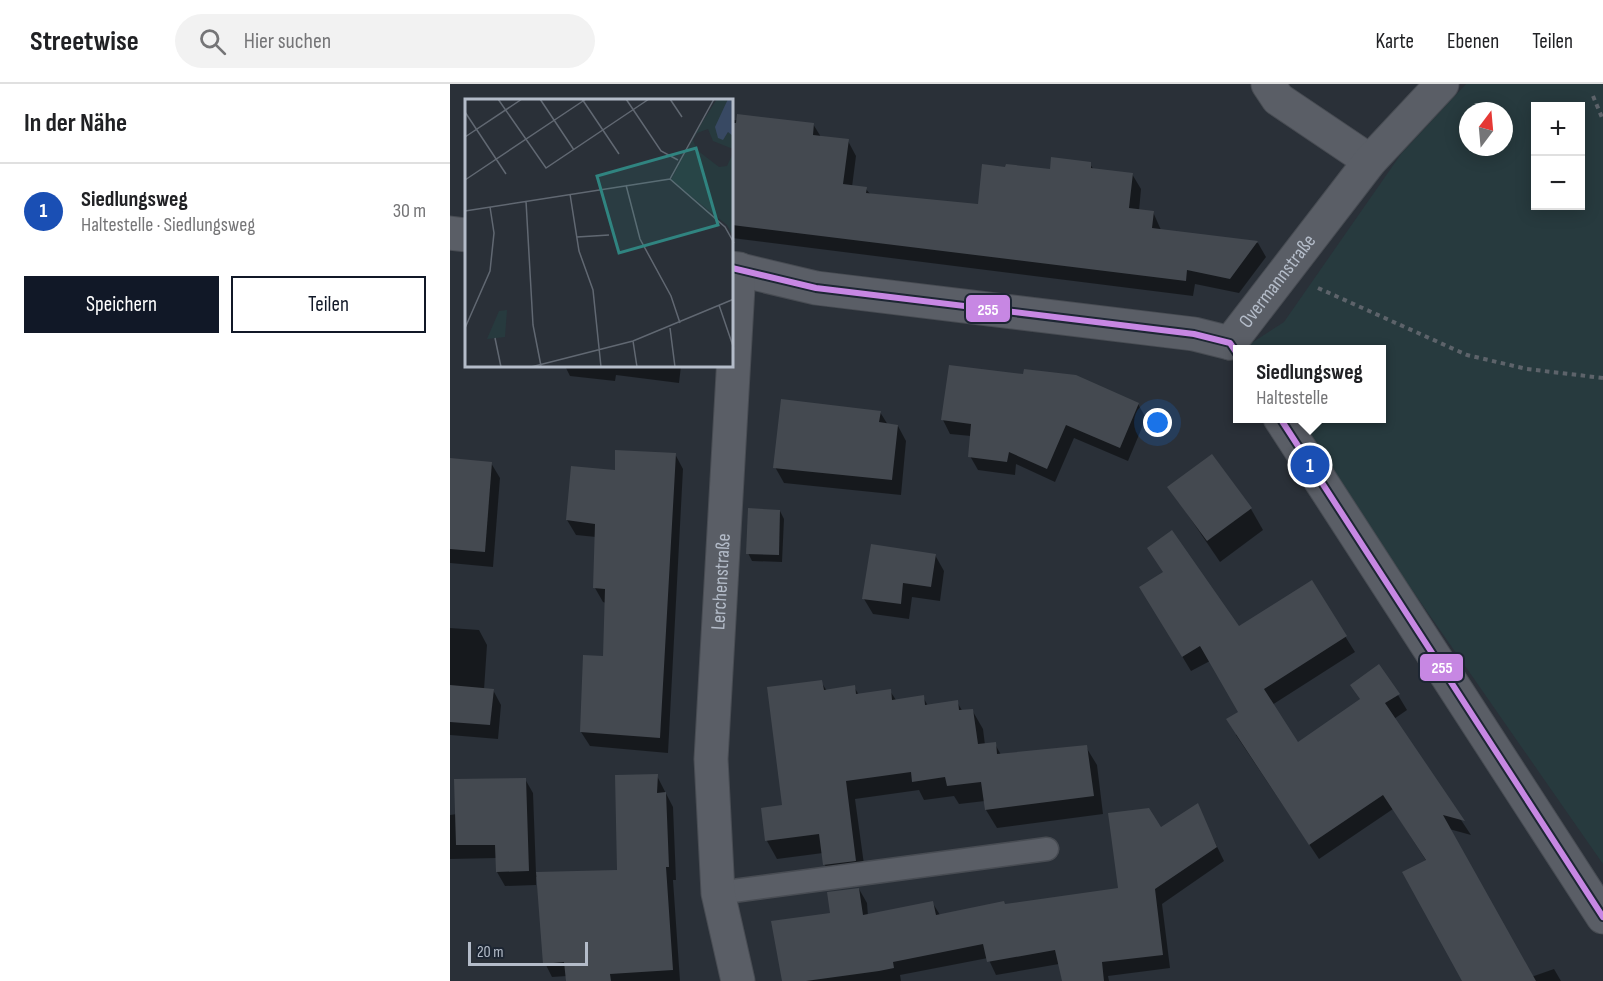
<!DOCTYPE html>
<html lang="de">
<head>
<meta charset="utf-8">
<style>
  :root { --surface:#fff; --page:#f2f2f2; --text:#202124; --muted:#757577; --line:#e0e0e0; --accent:#111827 }
  body { margin:0; font-family:"Sofia Sans Condensed",sans-serif; background:var(--page); color:var(--text) }
  .controls { position:absolute; right:18px; top:18px; display:grid; overflow:hidden; border-radius:0px; box-shadow:0 3px 15px #0003 }
  .controls button { width:54px; height:54px; display:grid; place-items:center; padding:0; border:0; border-bottom:2px solid var(--line); background:var(--surface); color:var(--text); font:30px sans-serif }
  .compass { position:absolute; left:1009px; top:18px; width:54px; height:54px; border-radius:50%; background:var(--surface); box-shadow:0 3px 15px #0003; rotate:16deg }
  .scale { position:absolute; left:18px; bottom:15px; width:120px; box-sizing:border-box; padding-left:6px; border:3px solid #b4bcc9; border-top:0; font-size:16px; line-height:21px; white-space:nowrap; color:#b4bcc9; -webkit-text-stroke:4px #1d2633; paint-order:stroke }
  .you { position:absolute; left:708px; top:339px; width:21px; height:21px; margin:-15px; border:4px solid #fff; border-radius:50%; background:#1a73e8; box-shadow:0 0 0 9px #1a73e833 }
  .badge { display:grid; place-items:center; width:39px; height:39px; border-radius:50%; background:var(--accent); color:#fff; font-size:20px; font-weight:700 }
  .pin { position:absolute; translate:-50% -50%; border:3px solid #fff; box-shadow:0 2px 6px #0006 }
  .popup { position:absolute; left:783px; top:261px; width:153px; height:78px; box-sizing:border-box; display:grid; place-content:center; border-radius:0px; background:var(--surface); filter:drop-shadow(0 2px 4px #0005); font-size:20px; white-space:nowrap; color:var(--muted) }
  .popup b { font-size:22px; color:var(--text) }
  .popup::after { content:''; position:absolute; left:50%; top:100%; margin-left:-12px; border:12px solid transparent; border-top-color:var(--surface) }
  .list { margin:0; padding:0; list-style:none }
  h2 { display:flex; justify-content:space-between; align-items:center; height:78px; margin:0; padding:0 24px; font-size:26px }
  h2 small { font-size:20px; font-weight:400; color:var(--muted) }
  .list li { display:grid; grid-template-columns:39px 1fr auto; gap:18px; align-items:center; box-sizing:border-box; height:96px; padding:0 24px; border-top:2px solid var(--line) }
  .list b { display:block; font-size:22px; white-space:nowrap }
  .list p { margin:0; font-size:20px; white-space:nowrap; color:var(--muted) }
  .list em { font-size:20px; font-style:normal; color:var(--muted) }
  .actions { display:flex; gap:12px; padding:18px 24px }
  .actions a { flex:1; padding:14px 0; border:2px solid var(--accent); border-radius:0px; text-align:center; font-size:21px; color:var(--accent) }
  .actions .main { background:var(--accent); color:#fff }
  .icon { flex:none; width:33px; height:33px; fill:none; stroke:currentColor; stroke-width:2; stroke-linecap:round; stroke-linejoin:round }
  .map { position:relative; flex:none; width:1153px; height:897px; overflow:hidden }
  header { display:flex; align-items:center; gap:36px; box-sizing:border-box; height:84px; padding:0 30px; background:var(--surface); border-bottom:2px solid var(--line) }
  header strong { font-size:28px }
  nav { display:flex; gap:33px; margin-inline-start:auto; font-size:21px }
  .search { width:420px; height:54px; background:var(--page); display:flex; align-items:center; gap:15px; box-sizing:border-box; padding:0 21px; border-radius:33px; color:var(--muted); font-size:22px }
  main { display:flex }
  aside { flex:1; background:var(--surface) }
  .map>svg:first-child { display:block }
  .green { fill:#273a3e; fill-rule:evenodd }
  .shadow { fill:#0007 }
  .building { fill:#444950 }
  .lines { fill:none; stroke-linecap:round; stroke-linejoin:round }
  .service-casing { stroke:#484c53; stroke-width:25 }
  .minor-casing { stroke:#484c53; stroke-width:35 }
  .path { stroke:#5d636a; stroke-width:4; stroke-dasharray:4.5 4.5; stroke-linecap:butt }
  .service { stroke:#5a5e66; stroke-width:22 }
  .minor { stroke:#5a5e66; stroke-width:33 }
  .bus-1-casing { stroke:#1d2633; stroke-width:10 }
  .bus-1 { stroke:#c787e3; stroke-width:6 }
  .labels { text-anchor:middle; dominant-baseline:central; stroke-width:4.5; stroke-linejoin:round; paint-order:stroke }
  .street-label { font-size:20px; fill:#b4bcc9; stroke:#1d2633 }
  .inset-road { fill:none; stroke:#616872; stroke-width:1.5 }
  .view { fill:#308480; fill-opacity:0.15; stroke:#308480; stroke-width:3 }
  .inset-edge { fill:none; stroke:#b4bcc9; stroke-width:3 }
  .line-badge { stroke:#1d2633; stroke-width:2 }
  .badge-label { font-size:16px; text-anchor:middle; font-weight:bold; fill:#fff }
</style>
</head>
<body>
<header>
<strong>Streetwise</strong>
<div class="search"><svg class="icon" aria-label="search" viewBox="0 0 24 24"><circle cx="10" cy="10" r="6"/><path d="M15 15l6 6"/></svg>Hier suchen</div>
<nav><a>Karte</a><a>Ebenen</a><a>Teilen</a></nav>
</header>
<main>
<aside>
<h2>In der Nähe<small></small></h2>
<ul class="list">
<li><span class="badge" style="background:#1a4fb4">1</span><div><b>Siedlungsweg</b><p>Haltestelle · Siedlungsweg</p></div><em>30 m</em></li>
</ul>
<div class="actions"><a class="main">Speichern</a><a>Teilen</a></div>
</aside>
<div class="map">
<svg width="1153" height="897" viewBox="0 0 1153 897">
  <rect width="100%" height="100%" fill="#2a3038"/>
  <path class="green" d="M1016,0H1153V780L843,335L932,334V266L794,264L834,238L951,70ZM1086,22H1130V122H1086ZM1018,27H1054V63H1018Z"/>
  <g class="shadow">
    <path d="M282,36L363,40L371,53L398,57L406,72L402,103L416,105L420,110L529,122L601,87L640,80L644,86L682,90L691,105L689,127L703,128L711,146L808,159L816,173L789,209L745,200L743,212L282,154Z"/>
    <path d="M115,282H231L229,299L166,291L165,297L120,292Z"/>
    <path d="M688,320L696,334L678,377L624,354L605,398L566,380L565,391L528,386L520,372L521,352L500,350L493,336Z"/>
    <path d="M430,328L438,341L448,342L456,357L451,411L334,399L325,383Z"/>
    <path d="M225,370L233,385L218,669L140,662L131,648L154,573L156,519L153,518L145,504L146,453L126,451L117,436L166,388Z"/>
    <path d="M0,376L41,379L50,394L43,483L0,479Z"/>
    <path d="M719,403L801,425L813,446L770,478Z"/>
    <path d="M330,427L334,435L332,478L302,477L298,469Z"/>
    <path d="M485,471L494,487L490,517L462,513L459,535L423,530L414,515Z"/>
    <path d="M861,498L905,568L822,621L847,660L911,616L902,601L948,611L957,626L944,635L1021,751L999,745L1014,897L977,778L943,725L869,775L786,651L790,628L760,577L741,587L700,519L788,544Z"/>
    <path d="M0,544L29,546L37,561L34,606H43L51,621L48,655L0,651Z"/>
    <path d="M371,598L377,607L404,603L409,611L440,607L446,616L473,613L478,622L507,618L513,628L522,626L533,645L535,661L545,660L551,671L636,663L647,681L653,730L547,744L536,726L535,717L509,720L504,712L474,716L469,706L405,715L416,795L385,799L375,781L373,769L327,775L317,757L312,725L333,722Z"/>
    <path d="M207,692L223,723L226,796H223L230,897H117V892L102,893L95,879L88,793H86V801L55,802L47,788V774L0,775V731L7,730L75,695L83,709L86,789L169,788Z"/>
    <path d="M747,721L774,777L712,820L720,884L658,892L659,897H613L609,880L546,891L538,874L450,891L451,897H333L382,831L409,805L417,819L418,832L482,818L490,831L670,806L710,746Z"/>
    <path d="M1104,885L1111,897H1070Z"/>
  </g>
  <g class="building">
    <path d="M287,30L364,39L363,51L399,55L393,100L417,103L416,109L528,120L532,80L555,83L556,80L600,85L601,73L641,78V84L683,89L679,124L704,127L702,144L808,157L780,195L737,186L736,197L282,141V39H286Z"/>
    <path d="M499,281L573,290L574,285L626,291L689,319L670,364L616,341L597,385L559,368L557,378L518,373L521,340L491,336Z"/>
    <path d="M331,315L431,327L429,338L448,341L442,396L323,384Z"/>
    <path d="M165,366L226,369L210,654L130,648L133,571L153,572L155,505L143,504L145,440L116,436L121,382L165,386Z"/>
    <path d="M762,370L802,424L757,457L717,403Z"/>
    <path d="M0,374L42,378L35,468L0,465Z"/>
    <path d="M298,424L330,426L329,471L296,470Z"/>
    <path d="M722,446L789,542L862,496L897,552L814,605L848,658L910,615L900,601L929,580L950,610L935,619L1015,737L993,731L1086,897H1012L952,788L976,776L933,711L859,761L776,635L788,628L750,562L732,573L689,503L713,488L697,464Z"/>
    <path d="M421,460L486,470L481,503L453,499L451,520L412,515Z"/>
    <path d="M372,596L374,606L405,601L406,610L441,605L442,616L474,611L475,621L508,616L509,626L523,625L528,660L546,658L547,670L637,661L644,712L535,726L531,698L497,702L495,693L462,698L461,688L396,697L406,777L373,781L369,750L315,757L311,724L332,721L317,603Z"/>
    <path d="M0,601L44,605L40,641L0,638Z"/>
    <path d="M208,690L207,709L216,708L219,783H216L223,886L160,890L161,897H116L114,878L93,880L86,788L167,786L165,691Z"/>
    <path d="M76,694L79,787L46,788L45,761H6L4,695Z"/>
    <path d="M748,719L767,763L705,805L713,871L652,878L654,897H612L605,866L537,878L533,860L443,878L444,884L429,887L356,897H332L321,837L380,829L377,808L409,804L413,831L483,817L486,831L554,817L555,820L668,804L658,729L699,724L711,743Z"/>
  </g>
  <g class="lines">
    <defs>
      <path id="service" d="M268,809L597,765"/>
      <g id="minor">
        <path d="M818,0L828,15L920,77"/>
        <path d="M0,149L16,151"/>
        <path d="M282,184L366,204L744,250L780,259"/>
        <path id="s1" d="M780,259L920,77L992,0"/>
        <path d="M830,334L1153,833"/>
        <path id="s2" d="M288,897L268,809L261,675L289,185"/>
      </g>
    </defs>
    <use href="#service" class="service-casing"/>
    <use href="#minor" class="minor-casing"/>
    <g class="path">
      <path d="M1143,12L1153,36"/>
      <path d="M868,204L1017,271L1077,285L1153,294"/>
    </g>
    <use href="#service" class="service"/>
    <use href="#minor" class="minor"/>
    <defs>
      <g id="bus-1">
        <path d="M282,184L366,204L744,250L780,259L788,271"/>
        <path d="M830,334L1153,833"/>
      </g>
    </defs>
    <use href="#bus-1" class="bus-1-casing"/>
    <use href="#bus-1" class="bus-1"/>
  </g>
  <g class="labels">
    <g class="street-label">
      <text stroke="none"><textPath href="#s1" startOffset="78">Overmannstraße</textPath></text>
      <text stroke="none"><textPath href="#s2" startOffset="402">Lerchenstraße</textPath></text>
    </g>
  </g>
  <g transform="translate(15 15)">
    <rect width="268" height="268" fill="#2a3038"/>
    <path d="M252,0H265L260,38L263,33L267,34L268,50L248,42L243,30L232,34L228,41L232,51L254,68L262,67L268,54V137L262,126L206,81L231,33ZM42,211L40,238L22,240L34,212Z" fill="#273a3e"/>
    <path d="M263,0H268V37L263,33L258,41L253,39L250,28Z" fill="#384963"/>
    <path class="inset-road" d="M33,0L81,69L184,0M75,0L109,51M117,0L154,55M161,0L196,52L213,61M205,0L217,18M0,13L41,75M0,38L57,0M205,80L249,0M205,80L260,128L269,144M0,81L121,0M161,86L175,140L206,197L215,224M105,95L114,152L128,191L136,268M61,102L68,226L76,267M0,112L205,80M112,138L144,136M254,206L269,250M0,229L25,172L29,134L25,108M205,229L210,268M30,239L36,268M168,242L172,268M66,268L168,242L269,200"/>
    <path class="view" d="M231,49L253,126L154,154L132,77Z"/>
    <rect width="268" height="268" class="inset-edge"/>
  </g>
  <g class="line-badge">
    <rect x="515" y="210" width="46" height="29" rx="6" fill="#c787e3"/>
    <rect x="969" y="569" width="45" height="29" rx="6" fill="#c787e3"/>
  </g>
  <g class="badge-label">
    <text x="538" y="231">255</text>
    <text x="992" y="589">255</text>
  </g>
</svg>
<div class="controls">
<button>+</button>
<button>−</button>
</div>
<svg class="compass" viewBox="-18 -18 36 36"><path d="M0-13l5 13h-10z" fill="#e53935"/><path d="M0 13l5-13h-10z" fill="#757577"/></svg>
<div class="scale">20 m</div>
<div class="you"></div>
<div class="pin badge" style="left:860px;top:381px;background:#1a4fb4">1</div>
<div class="popup"><b>Siedlungsweg</b>Haltestelle</div>
</div>
</main>
</body>
</html>
